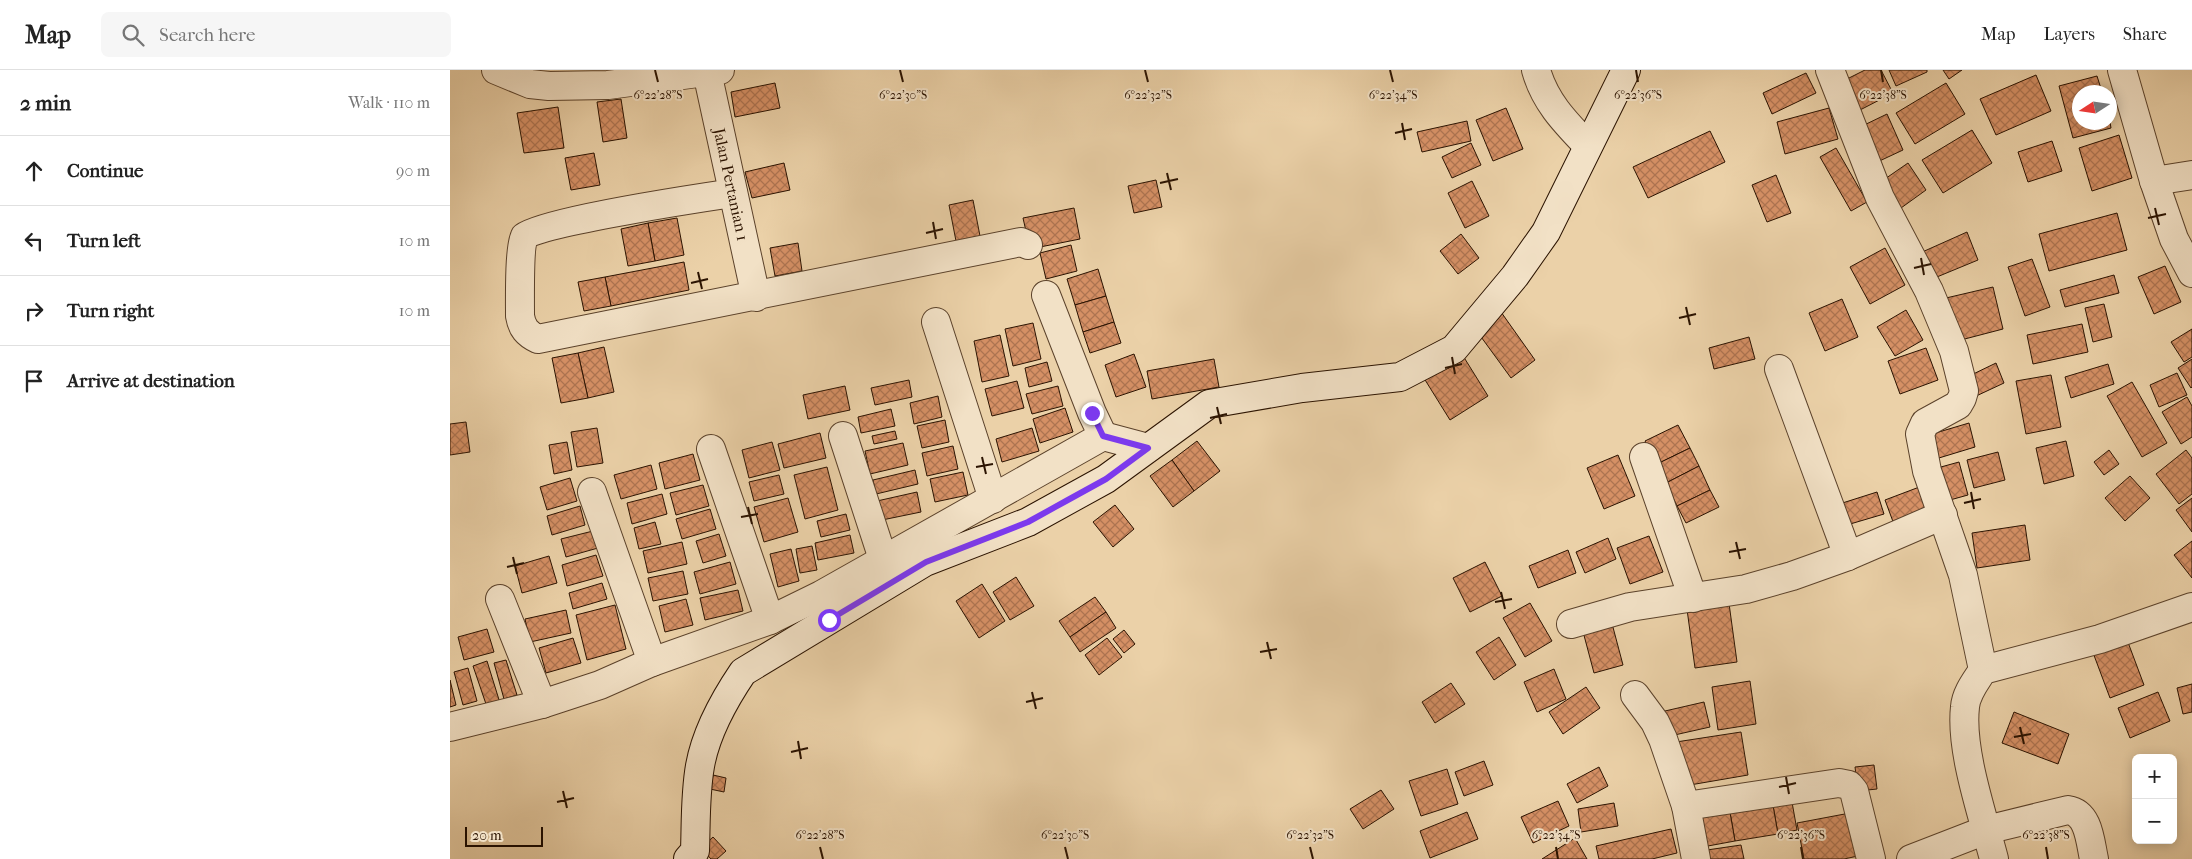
<!DOCTYPE html>
<html lang="en">
<head>
<meta charset="utf-8">
<style>
  :root { --surface:#fff; --page:#f6f6f6; --text:#222; --muted:#767676; --line:#e0e0e0 }
  body { margin:0; font-family:"IM FELL French Canon",serif; background:var(--page); color:var(--text) }
  .controls { position:absolute; right:15px; bottom:15px; display:grid; overflow:hidden; border-radius:8px; box-shadow:0 2px 12px #0003 }
  .controls button { width:45px; height:45px; display:grid; place-items:center; padding:0; border:0; border-bottom:1px solid var(--line); background:var(--surface); color:var(--text); font:25px sans-serif }
  .compass { position:absolute; left:1622px; top:15px; width:45px; height:45px; border-radius:50%; background:var(--surface); box-shadow:0 2px 12px #0003; rotate:258deg }
  .scale { position:absolute; left:15px; bottom:12px; width:78px; box-sizing:border-box; padding-left:5px; border:2px solid #2b1301; border-top:0; font-size:14px; line-height:18px; white-space:nowrap; color:#2b1301; -webkit-text-stroke:4px #f2e1c6; paint-order:stroke }
  .stop { position:absolute; width:15px; height:15px; margin:-11px; border:4px solid #7c3aed; border-radius:50%; background:#fff }
  .stop.end { background:#7c3aed; border-color:#fff; box-shadow:0 1px 5px #0008 }
  .list { margin:0; padding:0; list-style:none }
  h2 { display:flex; justify-content:space-between; align-items:center; height:65px; margin:0; padding:0 20px; font-size:21px }
  h2 small { font-size:16px; font-weight:400; color:var(--muted) }
  .list li { display:grid; grid-template-columns:32px 1fr auto; gap:15px; align-items:center; box-sizing:border-box; height:70px; padding:0 20px; border-top:1px solid var(--line) }
  .list b { display:block; font-size:19px; white-space:nowrap }
  .list em { font-size:16px; font-style:normal; color:var(--muted) }
  .icon { flex:none; width:28px; height:28px; fill:none; stroke:currentColor; stroke-width:2; stroke-linecap:round; stroke-linejoin:round }
  .map { position:relative; flex:none; width:1742px; height:789px; overflow:hidden }
  header { display:flex; align-items:center; gap:30px; box-sizing:border-box; height:70px; padding:0 25px; background:var(--surface); border-bottom:1px solid var(--line) }
  header strong { font-size:24px }
  nav { display:flex; gap:28px; margin-inline-start:auto; font-size:18px }
  .search { width:350px; height:45px; background:var(--page); display:flex; align-items:center; gap:12px; box-sizing:border-box; padding:0 18px; border-radius:8px; color:var(--muted); font-size:19px }
  main { display:flex }
  aside { flex:1; background:var(--surface) }
  .map>svg:first-child { display:block }
  .building { fill:url(#building-cross-hatch); stroke:#2b1301 }
  .lines { fill:none; stroke-linecap:round; stroke-linejoin:round }
  .street-casing { stroke:#5b422b; stroke-width:30 }
  .secondary-casing { stroke:#2b1301; stroke-width:30 }
  .street { stroke:#f2e1c6; stroke-width:28 }
  .secondary { stroke:#f2e1c6; stroke-width:28 }
  .route { stroke:#7c3aed; stroke-width:6 }
  .ticks { fill:none; stroke:#2b1301; stroke-width:2 }
  .labels { text-anchor:middle; dominant-baseline:central; stroke-width:4; stroke-linejoin:round; paint-order:stroke }
  .street-label { font-size:16px; fill:#2b1301; stroke:#f2e1c6 }
  .ticks-label { font-size:12px; text-anchor:middle; fill:#2b1301; stroke:#f2e1c6; stroke-width:4; stroke-linejoin:round; paint-order:stroke }
</style>
</head>
<body>
<header>
<strong>Map</strong>
<div class="search"><svg class="icon" aria-label="search" viewBox="0 0 24 24"><circle cx="10" cy="10" r="6"/><path d="M15 15l6 6"/></svg>Search here</div>
<nav><a>Map</a><a>Layers</a><a>Share</a></nav>
</header>
<main>
<aside>
<h2>2 min<small>Walk · 110 m</small></h2>
<ul class="list">
<li><svg class="icon" aria-label="ahead" viewBox="0 0 24 24"><path d="M12 20V5M6 11l6-6 6 6"/></svg><div><b>Continue</b></div><em>90 m</em></li>
<li><svg class="icon" aria-label="left" viewBox="0 0 24 24"><path d="M17 20v-9H6M10 6l-5 5 5 5"/></svg><div><b>Turn left</b></div><em>10 m</em></li>
<li><svg class="icon" aria-label="right" viewBox="0 0 24 24"><path d="M7 20v-9h11M14 6l5 5-5 5"/></svg><div><b>Turn right</b></div><em>10 m</em></li>
<li><svg class="icon" aria-label="arrive" viewBox="0 0 24 24"><path d="M6 21V4h12l-3 4 3 4H6"/></svg><div><b>Arrive at destination</b></div></li>
</ul>
</aside>
<div class="map">
<svg width="1742" height="789" viewBox="0 0 1742 789">
  <defs>
    <pattern id="building-cross-hatch" width="8" height="8" patternUnits="userSpaceOnUse" patternTransform="scale(1.25)"><rect width="8" height="8" fill="#d59065"/><path d="M0 0l8 8M0 8l8-8" fill="none" stroke="#ad7451"/></pattern>
  </defs>
  <rect width="100%" height="100%" fill="#ebd1a8"/>
  <filter id="stains"><feTurbulence type="fractalNoise" baseFrequency=".004" numOctaves="4"/><feColorMatrix values="0 0 0 0 .2 0 0 0 0 .09 0 0 0 0 .02 0 0 0 .5 -.17"/></filter>
  <radialGradient id="worn" r=".72"><stop offset=".6" stop-color="#630" stop-opacity="0"/><stop offset="1" stop-color="#630" stop-opacity=".3"/></radialGradient>
  <g class="building">
    <path d="M1415,0H1431L1443,23L1410,40L1395,10Z"/>
    <path d="M1439,0H1477V2L1446,16Z"/>
    <path d="M1493,0H1512L1499,9Z"/>
    <path d="M1356,3L1366,23L1322,44L1313,23Z"/>
    <path d="M1586,5L1601,41L1546,65L1530,29Z"/>
    <path d="M1647,6L1652,22H1630V52H1660L1661,58L1623,68L1609,16Z"/>
    <path d="M325,13L330,38L285,47L281,22Z"/>
    <path d="M1496,13L1515,44L1465,74L1446,43Z"/>
    <path d="M171,29L177,68L153,72L147,32Z"/>
    <path d="M108,37L114,78L74,83L67,43Z"/>
    <path d="M1056,38L1073,79L1043,91L1026,50Z"/>
    <path d="M1379,38L1388,69L1335,84L1327,52Z"/>
    <path d="M1437,44L1453,80L1423,94L1406,59Z"/>
    <path d="M1017,51L1021,71L972,82L967,62Z"/>
    <path d="M1522,60L1542,93L1493,123L1472,90Z"/>
    <path d="M1260,61L1275,92L1198,128L1183,97Z"/>
    <path d="M1669,65L1682,108L1642,121L1629,78Z"/>
    <path d="M1602,71L1612,101L1578,112L1568,82Z"/>
    <path d="M1021,73L1031,95L1002,108L992,87Z"/>
    <path d="M1386,78L1417,132L1401,141L1370,87Z"/>
    <path d="M144,83L150,115L121,120L115,88Z"/>
    <path d="M334,93L340,120L302,128L295,102Z"/>
    <path d="M1458,93L1476,120L1451,138L1432,111Z"/>
    <path d="M1326,105L1341,143L1317,152L1302,115Z"/>
    <path d="M706,110L712,137L684,143L678,116Z"/>
    <path d="M1022,111L1039,146L1015,158L998,123Z"/>
    <path d="M523,130L530,166L506,171L499,135Z"/>
    <path d="M624,138L630,169L580,179L573,148Z"/>
    <path d="M1667,143L1677,180L1599,201L1589,164Z"/>
    <path d="M227,148L234,185L205,191L198,153Z"/>
    <path d="M198,153L205,191L178,196L171,159Z"/>
    <path d="M1517,162L1528,190L1482,209L1470,183Z"/>
    <path d="M1011,164L1029,188L1008,204L990,181Z"/>
    <path d="M348,173L352,201L325,206L320,178Z"/>
    <path d="M621,175L627,201L596,209L590,183Z"/>
    <path d="M1435,178L1455,215L1420,234L1400,197Z"/>
    <path d="M1582,189L1600,237L1575,246L1558,197Z"/>
    <path d="M234,192L239,220L161,236L155,207Z"/>
    <path d="M1715,196L1731,232L1704,244L1688,207Z"/>
    <path d="M648,199L656,226L625,235L617,209Z"/>
    <path d="M1664,205L1669,223L1615,237L1610,220Z"/>
    <path d="M155,207L161,236L134,241L128,212Z"/>
    <path d="M1543,217L1553,259L1507,271L1496,228Z"/>
    <path d="M656,226L664,252L633,262L625,235Z"/>
    <path d="M1392,229L1408,267L1375,281L1359,243Z"/>
    <path d="M1654,234L1662,267L1643,272L1635,238Z"/>
    <path d="M1456,240L1473,270L1445,286L1427,257Z"/>
    <path d="M1051,242L1085,290L1061,308L1026,260Z"/>
    <path d="M664,252L671,273L640,283L633,262Z"/>
    <path d="M583,253L591,289L563,296L555,259Z"/>
    <path d="M1632,254L1638,282L1583,294L1577,265Z"/>
    <path d="M1742,259V287L1734,292L1721,272Z"/>
    <path d="M550,265L559,306L532,312L524,271Z"/>
    <path d="M1299,267L1305,289L1264,299L1259,278Z"/>
    <path d="M154,277L164,322L138,328L128,283Z"/>
    <path d="M1476,278L1488,310L1450,324L1438,291Z"/>
    <path d="M1010,281L1038,326L1000,350L972,305Z"/>
    <path d="M128,283L138,328L111,333L102,288Z"/>
    <path d="M684,284L696,317L666,327L655,295Z"/>
    <path d="M764,289L769,317L702,329L697,301Z"/>
    <path d="M1742,289V317L1741,318L1728,298Z"/>
    <path d="M597,292L602,311L579,317L575,298Z"/>
    <path d="M1546,293L1554,313L1524,327L1515,308Z"/>
    <path d="M1658,294L1664,314L1621,328L1615,307Z"/>
    <path d="M1727,303L1737,325L1709,337L1700,315Z"/>
    <path d="M1601,305L1611,357L1576,364L1566,311Z"/>
    <path d="M459,310L462,327L425,335L421,318Z"/>
    <path d="M567,311L574,338L542,346L535,319Z"/>
    <path d="M1682,312L1717,373L1692,387L1657,326Z"/>
    <path d="M395,316L400,340L358,349L353,325Z"/>
    <path d="M608,316L613,336L582,344L576,324Z"/>
    <path d="M488,326L492,347L464,354L460,333Z"/>
    <path d="M1737,327L1742,336V367L1731,374L1712,342Z"/>
    <path d="M615,338L623,362L590,373L583,349Z"/>
    <path d="M441,339L445,356L411,363L408,347Z"/>
    <path d="M495,350L499,372L472,378L467,356Z"/>
    <path d="M16,352L20,382L0,385V354Z"/>
    <path d="M1519,353L1525,377L1479,391L1472,367Z"/>
    <path d="M1228,355L1240,378L1207,394L1195,371Z"/>
    <path d="M147,358L153,393L127,397L121,362Z"/>
    <path d="M582,358L589,381L552,392L546,369Z"/>
    <path d="M445,361L447,369L424,374L422,366Z"/>
    <path d="M370,363L376,388L334,398L328,374Z"/>
    <path d="M747,371L770,401L744,421L722,390Z"/>
    <path d="M1616,371L1624,406L1594,414L1586,378Z"/>
    <path d="M117,372L122,400L104,404L99,375Z"/>
    <path d="M322,372L330,400L299,408L292,380Z"/>
    <path d="M453,373L458,395L420,404L415,381Z"/>
    <path d="M503,376L508,399L477,406L472,383Z"/>
    <path d="M1240,378L1249,396L1216,413L1207,394Z"/>
    <path d="M1659,380L1669,394L1654,405L1644,392Z"/>
    <path d="M1736,380L1742,388V424L1729,434L1706,404Z"/>
    <path d="M1548,382L1555,410L1524,418L1517,390Z"/>
    <path d="M243,384L250,410L215,419L209,393Z"/>
    <path d="M1168,385L1185,426L1154,439L1137,398Z"/>
    <path d="M722,390L744,421L723,437L700,406Z"/>
    <path d="M1509,392L1518,425L1489,433L1480,400Z"/>
    <path d="M201,395L207,419L171,429L164,405Z"/>
    <path d="M1249,396L1260,420L1227,436L1216,413Z"/>
    <path d="M377,397L388,440L355,449L344,405Z"/>
    <path d="M465,400L468,414L426,424L423,410Z"/>
    <path d="M513,402L518,425L485,432L480,409Z"/>
    <path d="M329,405L334,424L304,431L299,412Z"/>
    <path d="M1680,406L1700,428L1675,451L1655,428Z"/>
    <path d="M120,408L127,431L97,440L90,417Z"/>
    <path d="M253,415L259,436L226,445L220,423Z"/>
    <path d="M1472,416L1482,443L1445,457L1435,430Z"/>
    <path d="M1260,420L1269,437L1236,453L1227,436Z"/>
    <path d="M467,422L471,442L432,450L427,431Z"/>
    <path d="M1427,422L1434,444L1390,457L1383,436Z"/>
    <path d="M212,424L217,444L182,454L177,433Z"/>
    <path d="M338,428L348,462L314,472L304,437Z"/>
    <path d="M1742,428V462L1726,440Z"/>
    <path d="M665,435L684,459L663,477L643,452Z"/>
    <path d="M130,436L135,455L102,465L97,446Z"/>
    <path d="M260,439L266,459L232,469L226,449Z"/>
    <path d="M396,444L400,460L371,467L367,451Z"/>
    <path d="M205,452L211,474L189,479L184,458Z"/>
    <path d="M1575,455L1580,490L1527,498L1522,463Z"/>
    <path d="M143,461L148,478L116,487L111,469Z"/>
    <path d="M269,464L276,486L253,493L246,471Z"/>
    <path d="M400,465L404,483L368,490L365,473Z"/>
    <path d="M1199,466L1213,502L1180,514L1167,478Z"/>
    <path d="M1158,468L1166,489L1135,503L1126,482Z"/>
    <path d="M1742,471V508L1724,485Z"/>
    <path d="M232,472L237,494L198,503L193,481Z"/>
    <path d="M362,476L367,500L350,503L346,479Z"/>
    <path d="M341,479L349,511L328,517L320,484Z"/>
    <path d="M1118,480L1126,503L1088,518L1079,496Z"/>
    <path d="M146,485L153,506L117,516L112,495Z"/>
    <path d="M99,486L107,513L72,523L65,496Z"/>
    <path d="M280,492L286,514L250,524L244,502Z"/>
    <path d="M1035,492L1052,526L1020,542L1003,508Z"/>
    <path d="M233,501L238,524L203,531L198,508Z"/>
    <path d="M566,507L584,536L560,550L543,522Z"/>
    <path d="M152,513L157,529L123,539L119,523Z"/>
    <path d="M532,514L555,551L529,568L506,531Z"/>
    <path d="M288,520L293,541L255,550L250,528Z"/>
    <path d="M1278,526L1287,592L1245,598L1236,532Z"/>
    <path d="M645,527L656,542L620,567L609,551Z"/>
    <path d="M236,529L243,555L215,562L209,536Z"/>
    <path d="M1080,533L1102,571L1075,587L1053,548Z"/>
    <path d="M165,535L176,579L137,590L126,545Z"/>
    <path d="M116,540L121,563L80,572L75,549Z"/>
    <path d="M656,542L666,558L630,582L620,567Z"/>
    <path d="M1160,546L1173,595L1144,603L1131,554Z"/>
    <path d="M37,559L44,582L14,590L8,567Z"/>
    <path d="M674,560L685,574L674,583L663,569Z"/>
    <path d="M1049,567L1066,595L1044,610L1026,582Z"/>
    <path d="M1676,567L1694,615L1660,628L1642,580Z"/>
    <path d="M123,568L131,593L96,603L89,578Z"/>
    <path d="M657,568L672,587L649,605L635,585Z"/>
    <path d="M56,590L67,625L54,629L44,593Z"/>
    <path d="M37,591L50,633L37,637L23,596Z"/>
    <path d="M18,598L27,631L13,635L4,602Z"/>
    <path d="M1104,599L1116,629L1087,642L1074,612Z"/>
    <path d="M0,610L6,635L0,637Z"/>
    <path d="M1300,611L1306,654L1268,660L1262,617Z"/>
    <path d="M1001,613L1015,634L985,653L972,632Z"/>
    <path d="M1742,614V642L1733,644L1727,618Z"/>
    <path d="M1136,617L1150,638L1113,664L1099,642Z"/>
    <path d="M1708,622L1720,651L1680,668L1668,638Z"/>
    <path d="M1254,632L1260,657L1220,666L1215,641Z"/>
    <path d="M1564,642L1619,664L1608,694L1552,673Z"/>
    <path d="M1291,662L1298,705L1234,716L1226,672Z"/>
    <path d="M1034,691L1043,715L1014,726L1005,702Z"/>
    <path d="M1424,695L1427,719L1408,721L1405,697Z"/>
    <path d="M1149,697L1158,716L1127,733L1117,714Z"/>
    <path d="M997,699L1008,734L971,746L959,711Z"/>
    <path d="M263,705L276,708L274,722L260,719Z"/>
    <path d="M931,720L944,739L913,759L900,739Z"/>
    <path d="M1340,721L1347,760L1328,764L1321,724Z"/>
    <path d="M1321,724L1328,764L1285,771L1278,731Z"/>
    <path d="M1108,731L1119,756L1083,773L1071,747Z"/>
    <path d="M1278,731L1285,771L1247,778L1240,738Z"/>
    <path d="M1164,733L1168,756L1131,762L1128,739Z"/>
    <path d="M1017,742L1028,769L980,788L970,761Z"/>
    <path d="M1400,743L1408,786L1394,789H1354L1347,753Z"/>
    <path d="M1221,759L1227,783L1202,789H1149L1146,776Z"/>
    <path d="M263,767L276,781L267,789H261L251,778Z"/>
    <path d="M1125,768L1137,789H1092Z"/>
    <path d="M1291,775L1294,789H1258L1257,780Z"/>
  </g>
  <g class="lines">
    <defs>
      <g id="street">
        <path d="M46,0L80,14L99,16L158,15L270,0"/>
        <path d="M1086,0C1095,32 1115,52 1137,75"/>
        <path d="M1380,0L1430,128L1479,221L1504,281L1514,321L1512,328L1508,335L1475,353L1470,364L1477,401L1513,505L1533,600"/>
        <path d="M1672,0L1704,111L1724,169L1742,203"/>
        <path id="s1" d="M257,2L306,227"/>
        <path d="M1704,111L1742,105"/>
        <path d="M283,123C256,127 84,153 75,166C69,175 70,232 70,246C72,258 77,264 88,269L571,172L578,175"/>
        <path d="M486,252L543,429"/>
        <path d="M1329,299L1398,486"/>
        <path d="M393,366L433,489"/>
        <path d="M653,366L698,378"/>
        <path d="M261,379L320,550"/>
        <path d="M1194,387L1243,528"/>
        <path d="M142,422L202,592"/>
        <path d="M50,529L92,634"/>
        <path d="M1121,554L1180,537L1296,519L1342,506L1398,486L1493,445"/>
        <path d="M1185,625L1205,652L1213,669L1236,736L1246,789"/>
        <path d="M0,657L92,634L150,615L202,592L320,550L371,525L653,366L642,343L596,225"/>
        <path d="M1236,736L1389,713L1399,715L1404,721L1421,789"/>
        <path d="M1461,789L1536,760L1618,740C1639,743 1640,771 1644,789"/>
        <path d="M1544,789C1533,746 1510,681 1515,637C1516,623 1526,611 1533,600L1650,569L1742,537"/>
      </g>
      <path id="secondary" d="M238,789L245,781C246,753 245,724 250,696C256,662 274,630 293,602L475,492L578,452L656,409L759,334L852,318L950,307L1004,279L1065,206L1096,162L1176,0"/>
    </defs>
    <use href="#street" class="street-casing"/>
    <use href="#secondary" class="secondary-casing"/>
    <use href="#street" class="street"/>
    <use href="#secondary" class="secondary"/>
  </g>
  <g class="lines">
    <path class="route" d="M379,550L476,492L578,452L616,431L656,409L698,378L653,366L642,343"/>
  </g>
  <path class="ticks" d="M205,0L208,12M450,0L453,12M695,0L698,12M940,0L943,12M1186,0L1188,12M1431,0L1433,12M952,53L955,70M945,63L962,59M717,103L721,120M710,113L728,109M1705,138L1709,155M1698,148L1716,144M483,152L486,169M476,163L493,159M1471,188L1474,205M1464,198L1481,194M248,202L252,219M241,213L258,209M1236,237L1240,255M1229,248L1246,244M1002,287L1005,304M995,298L1012,294M767,337L771,354M760,348L777,344M532,387L536,404M526,397L543,394M1521,422L1524,439M1514,433L1531,429M298,437L302,454M291,447L308,444M1286,472L1290,489M1279,482L1296,479M63,487L67,504M57,497L74,493M1051,522L1055,539M1045,532L1062,529M817,572L821,589M810,582L827,579M582,622L586,639M576,632L593,628M1570,657L1574,674M1564,667L1581,664M348,671L351,689M341,682L358,678M1336,707L1339,724M1329,717L1346,713M113,721L117,738M107,732L124,728M370,777L373,789M615,777L618,789M860,777L863,789M1106,777L1108,789M1351,777L1353,789M1596,777L1598,789"/>
  <g class="labels">
    <g class="street-label">
      <text stroke="none"><textPath href="#s1" startOffset="115">Jalan Pertanian 1</textPath></text>
    </g>
  </g>
  <g class="ticks-label">
    <text x="208" y="29">6°22'28"S</text>
    <text x="453" y="29">6°22'30"S</text>
    <text x="698" y="29">6°22'32"S</text>
    <text x="943" y="29">6°22'34"S</text>
    <text x="1188" y="29">6°22'36"S</text>
    <text x="1433" y="29">6°22'38"S</text>
    <text x="370" y="769">6°22'28"S</text>
    <text x="615" y="769">6°22'30"S</text>
    <text x="860" y="769">6°22'32"S</text>
    <text x="1106" y="769">6°22'34"S</text>
    <text x="1351" y="769">6°22'36"S</text>
    <text x="1596" y="769">6°22'38"S</text>
  </g>
  <rect width="100%" height="100%" filter="url(#stains)"/>
  <rect width="100%" height="100%" fill="url(#worn)"/>
</svg>
<div class="controls">
<button>+</button>
<button>−</button>
</div>
<svg class="compass" viewBox="-18 -18 36 36"><path d="M0-13l5 13h-10z" fill="#e53935"/><path d="M0 13l5-13h-10z" fill="#767676"/></svg>
<div class="scale">20 m</div>
<div class="stop" style="left:379px;top:550px"></div>
<div class="stop end" style="left:642px;top:343px"></div>
</div>
</main>
</body>
</html>
